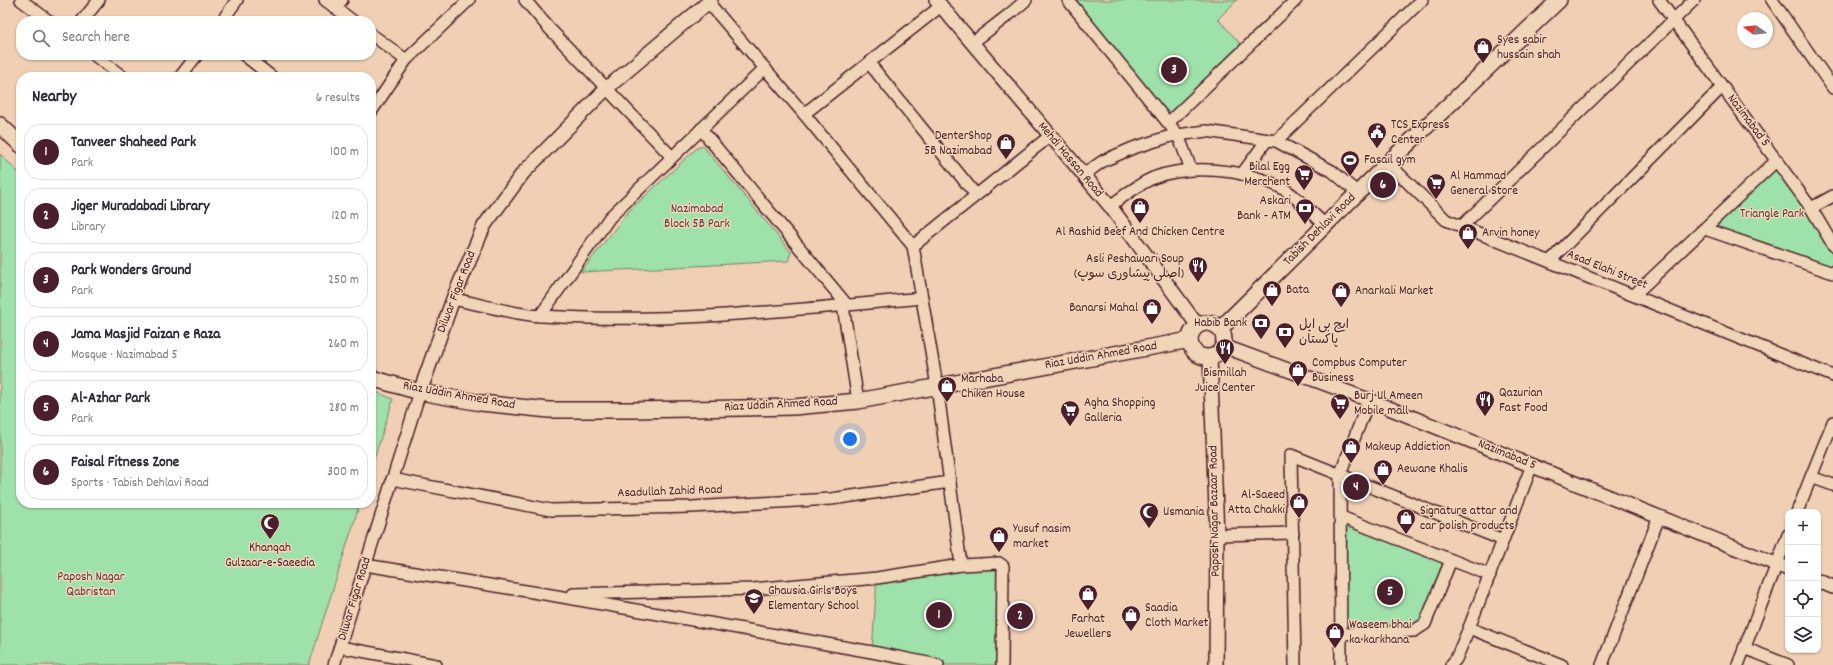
<!DOCTYPE html>
<html lang="en">
<head>
<meta charset="utf-8">
<style>
  :root { --surface:#fff; --page:#f2f2f3; --text:#2b2b33; --muted:#7c7c81; --line:#e1e1e2; --accent:#4a1f2b }
  body { margin:0; font-family:Dekko,"Playpen Sans Arabic",sans-serif; background:var(--page); color:var(--text) }
  .controls { position:absolute; right:12px; bottom:12px; display:grid; overflow:hidden; border-radius:8px; box-shadow:0 1px 3px #0004 }
  .controls button { width:36px; height:36px; display:grid; place-items:center; padding:0; border:0; border-bottom:1px solid var(--line); background:var(--surface); color:var(--text); font:20px sans-serif }
  .compass { position:absolute; left:1737px; top:12px; width:36px; height:36px; border-radius:50%; background:var(--surface); box-shadow:0 1px 3px #0004; rotate:285deg }
  .you { position:absolute; left:850px; top:439px; width:14px; height:14px; margin:-10px; border:3px solid #fff; border-radius:50%; background:#1a73e8; box-shadow:0 0 0 6px #1a73e833 }
  .badge { display:grid; place-items:center; width:26px; height:26px; border-radius:50%; background:var(--accent); color:#fff; font-size:13px; font-weight:700 }
  .pin { position:absolute; translate:-50% -50%; border:2px solid #fff; box-shadow:0 1px 4px #0006 }
  .list { margin:0; padding:0; list-style:none }
  h2 { display:flex; justify-content:space-between; align-items:center; height:52px; margin:0; padding:0 16px; font-size:17px }
  h2 small { font-size:13px; font-weight:400; color:var(--muted) }
  .list li { display:grid; grid-template-columns:26px 1fr auto; gap:12px; align-items:center; box-sizing:border-box; height:56px; margin:0 8px 8px; padding:0 8px; border:1px solid var(--line); border-radius:16px }
  .list b { display:block; font-size:15px; white-space:nowrap }
  .list p { margin:0; font-size:13px; white-space:nowrap; color:var(--muted) }
  .list em { font-size:13px; font-style:normal; color:var(--muted) }
  .icon { flex:none; width:22px; height:22px; fill:none; stroke:currentColor; stroke-width:2; stroke-linecap:round; stroke-linejoin:round }
  .map { position:relative; flex:none; width:1833px; height:665px; overflow:hidden }
  .search { position:absolute; background:var(--surface); box-shadow:0 1px 3px #0004; left:16px; top:16px; width:360px; height:44px; display:flex; align-items:center; gap:10px; box-sizing:border-box; padding:0 14px; border-radius:16px; color:var(--muted); font-size:15px }
  .panel { position:absolute; background:var(--surface); box-shadow:0 1px 3px #0004; left:16px; top:72px; width:360px; height:436px; border-radius:16px }
  .map>svg:first-child { display:block }
  .green { fill:#9fe1aa; stroke:#74806a }
  .lines { fill:none; stroke-linecap:round; stroke-linejoin:round }
  .minor-casing { stroke:#4a1f2b; stroke-width:14 }
  .tertiary-casing { stroke:#4a1f2b; stroke-width:16 }
  .secondary-casing { stroke:#4a1f2b; stroke-width:18 }
  .minor { stroke:#f1d5b8; stroke-width:11 }
  .tertiary { stroke:#f1d5b8; stroke-width:13 }
  .secondary { stroke:#f1d5b8; stroke-width:15 }
  .labels { text-anchor:middle; dominant-baseline:central; stroke-width:3; stroke-linejoin:round; paint-order:stroke }
  .poi-label { font-size:13px; fill:#4a1f2b; stroke:#f1d5b8; text-anchor:start }
  .street-label { font-size:13px; fill:#4a1f2b; stroke:#f1d5b8 }
  .park-label { font-size:13px; fill:#573c3e; stroke:#f1d5b8 }
</style>
</head>
<body>
<div class="map">
<svg width="1833" height="665" viewBox="0 0 1833 665">
  <rect width="100%" height="100%" fill="#f0cfb4"/>
  <filter id="ink" filterUnits="userSpaceOnUse"><feTurbulence type="fractalNoise" baseFrequency=".025" numOctaves="2"/><feDisplacementMap in="SourceGraphic" scale="8" xChannelSelector="R" yChannelSelector="G"/><feConvolveMatrix kernelMatrix="1 2 1 2 8 2 1 2 1" color-interpolation-filters="sRGB"/></filter>
  <g filter="url(#ink)">
    <g class="green">
      <path d="M1068,0H1237L1218,19L1245,49L1168,123Z"/>
      <path d="M703,146L791,252L788,261L581,272L629,211L697,148Z"/>
      <path d="M0,154L21,175V503H360L309,665H0Z"/>
      <path d="M1777,160L1833,245V273L1705,229Z"/>
      <path d="M371,390L393,399L371,469Z"/>
      <path d="M1341,517L1451,560L1425,624L1341,634Z"/>
      <path d="M1003,566L1002,665H938L872,652L877,578Z"/>
    </g>
    <g class="lines">
      <defs>
        <g id="minor">
          <path d="M21,0L49,21"/>
          <path d="M325,0L353,21"/>
          <path d="M525,0L548,27L672,157"/>
          <path d="M1068,0L1178,135L1191,169"/>
          <path d="M1659,0L1811,208L1833,245"/>
          <path d="M1772,0L1833,88"/>
          <path d="M708,2L804,114L913,246"/>
          <path d="M334,7L342,0"/>
          <path d="M82,21L99,0"/>
          <path d="M222,21L237,0"/>
          <path d="M371,34L406,60"/>
          <path d="M972,43L1011,13L1026,0"/>
          <path d="M94,55L123,77"/>
          <path d="M244,55L272,77"/>
          <path d="M869,63L976,195"/>
          <path d="M180,77L197,55"/>
          <path d="M371,112L406,60L469,0"/>
          <path d="M804,114L941,6"/>
          <path d="M1168,123L1296,0"/>
          <path d="M701,129L847,305"/>
          <path d="M1276,141L1422,0"/>
          <path d="M1388,163L1446,220L1833,376"/>
          <path d="M1242,174L1267,140"/>
          <path d="M1083,175L1103,161L1133,148L1171,136L1206,131L1276,141L1332,171L1358,193"/>
          <path d="M1110,206C1124,196 1137,185 1153,178C1190,164 1243,169 1278,186C1294,193 1312,213 1325,225"/>
          <path d="M1811,208L1833,196"/>
          <path d="M1462,226L1694,0"/>
          <path d="M1705,229L1833,273"/>
          <path d="M1550,261L1722,87"/>
          <path d="M1634,295L1777,160"/>
          <path d="M453,299C480,304 515,315 542,316C669,324 796,310 922,298"/>
          <path d="M843,306L858,401"/>
          <path d="M540,316L610,217L765,68"/>
          <path d="M1811,477L1833,485"/>
          <path d="M392,479L551,510L692,507L831,499L950,482"/>
          <path d="M1797,512L1833,422"/>
          <path d="M1341,517L1490,575"/>
          <path d="M1217,535L1293,533"/>
          <path d="M365,565L551,595L872,652L938,665"/>
          <path d="M961,565L937,386L913,246L1050,136"/>
          <path d="M573,594L753,589L877,578L961,565L999,563L1003,566L1002,665"/>
          <path d="M1469,628L1562,665"/>
          <path d="M1341,634L1414,631L1425,624L1451,560"/>
          <path d="M340,647L436,665"/>
          <path d="M1744,648L1788,665"/>
          <path d="M334,665L420,392"/>
          <path d="M1295,665L1291,455L1503,540"/>
          <path d="M1341,665L1340,475L1369,400"/>
          <path d="M1451,665L1456,659L1469,628L1532,465"/>
          <path d="M1602,665L1659,517"/>
          <path d="M1738,665L1788,535"/>
        </g>
        <g id="tertiary">
          <path d="M936,0L1110,206L1198,326"/>
          <path d="M1223,346L1369,400L1788,569"/>
          <path d="M1210,357L1217,535L1216,665"/>
          <path d="M420,392L453,299L484,226L523,173L607,88L711,0"/>
          <path d="M1818,581L1833,587"/>
        </g>
        <g id="secondary">
          <path d="M0,125L21,145"/>
          <circle cx="1207" cy="340" r="17"/>
          <path d="M1220,329L1388,163L1559,0"/>
          <path d="M371,378L420,392L481,403L549,410H633L794,407L858,401L1190,340"/>
        </g>
      </defs>
      <use href="#minor" class="minor-casing"/>
      <use href="#tertiary" class="tertiary-casing"/>
      <use href="#secondary" class="secondary-casing"/>
      <use href="#minor" class="minor"/>
      <use href="#tertiary" class="tertiary"/>
      <use href="#secondary" class="secondary"/>
    </g>
  </g>
  <defs>
    <symbol id="shop-pin" viewBox="-11 -11 22 30"><path d="M0 17L-7.5 6A9.5 9.5 0 1 1 7.5 6Z" fill="#4a1f2b" stroke="#f1d5b8"/><path d="M-5-2.5h2.3a2.7 3.5 0 0 1 5.4 0H5L5.5 6h-11ZM-1.5-2.5h3a1.5 2.3 0 0 0-3 0Z" fill="#fff"/></symbol>
    <symbol id="civic-pin" viewBox="-11 -11 22 30"><path d="M0 17L-7.5 6A9.5 9.5 0 1 1 7.5 6Z" fill="#4a1f2b" stroke="#f1d5b8"/><path d="M-.6-6.5H3V-4.5H.6V-3L4-1V1h2V6H-6V1h2V-1L-.6-3ZM-1.2 2.5V6h2.4V2.5Z" fill="#fff"/></symbol>
    <symbol id="stadium-pin" viewBox="-11 -11 22 30"><path d="M0 17L-7.5 6A9.5 9.5 0 1 1 7.5 6Z" fill="#4a1f2b" stroke="#f1d5b8"/><path d="M0-5a6.5 5 0 1 0 0 10a6.5 5 0 1 0 0-10ZM-3.5-1.8h7v3.6h-7Z" fill="#fff"/></symbol>
    <symbol id="supermarket-pin" viewBox="-11 -11 22 30"><path d="M0 17L-7.5 6A9.5 9.5 0 1 1 7.5 6Z" fill="#4a1f2b" stroke="#f1d5b8"/><path d="M-6-5.5h2.5l.6 2H6L4.5 2H-2.5L-4.4-4H-6ZM-1.5 3.2a1.3 1.3 0 1 0 .1 0ZM3 3.2a1.3 1.3 0 1 0 .1 0Z" fill="#fff"/></symbol>
    <symbol id="bank-pin" viewBox="-11 -11 22 30"><path d="M0 17L-7.5 6A9.5 9.5 0 1 1 7.5 6Z" fill="#4a1f2b" stroke="#f1d5b8"/><path d="M-6-4H6V4H-6ZM0-2.3a2.3 2.3 0 1 0 0 4.6a2.3 2.3 0 1 0 0-4.6Z" fill="#fff"/></symbol>
    <symbol id="restaurant-pin" viewBox="-11 -11 22 30"><path d="M0 17L-7.5 6A9.5 9.5 0 1 1 7.5 6Z" fill="#4a1f2b" stroke="#f1d5b8"/><path d="M-5-6h1v4h1v-4h1v4h1v-4h1v5L-1.5 .5V6h-2V.5L-5-1ZM5-6V6H3V1.5H1.5Q1.5-4 5-6Z" fill="#fff"/></symbol>
    <symbol id="mosque-pin" viewBox="-11 -11 22 30"><path d="M0 17L-7.5 6A9.5 9.5 0 1 1 7.5 6Z" fill="#4a1f2b" stroke="#f1d5b8"/><path d="M3.5-4.9A6 6 0 1 0 3.5 4.9A5 5 0 1 1 3.5-4.9Z" fill="#fff"/></symbol>
    <symbol id="school-pin" viewBox="-11 -11 22 30"><path d="M0 17L-7.5 6A9.5 9.5 0 1 1 7.5 6Z" fill="#4a1f2b" stroke="#f1d5b8"/><path d="M0-5L7-2L0 1L-7-2ZM-4 1L0 2.5L4 1V4Q0 6-4 4Z" fill="#fff"/></symbol>
  </defs>
  <g fill-rule="evenodd">
    <use href="#shop-pin" x="1472" y="36" width="22" height="30"/>
    <use href="#civic-pin" x="1366" y="121" width="22" height="30"/>
    <use href="#shop-pin" x="995" y="132" width="22" height="30"/>
    <use href="#stadium-pin" x="1339" y="149" width="22" height="30"/>
    <use href="#supermarket-pin" x="1293" y="163" width="22" height="30"/>
    <use href="#supermarket-pin" x="1425" y="172" width="22" height="30"/>
    <use href="#shop-pin" x="1129" y="196" width="22" height="30"/>
    <use href="#bank-pin" x="1294" y="197" width="22" height="30"/>
    <use href="#shop-pin" x="1457" y="222" width="22" height="30"/>
    <use href="#restaurant-pin" x="1187" y="255" width="22" height="30"/>
    <use href="#shop-pin" x="1261" y="279" width="22" height="30"/>
    <use href="#shop-pin" x="1330" y="280" width="22" height="30"/>
    <use href="#shop-pin" x="1141" y="297" width="22" height="30"/>
    <use href="#bank-pin" x="1250" y="312" width="22" height="30"/>
    <use href="#bank-pin" x="1274" y="321" width="22" height="30"/>
    <use href="#restaurant-pin" x="1214" y="337" width="22" height="30"/>
    <use href="#shop-pin" x="1287" y="359" width="22" height="30"/>
    <use href="#shop-pin" x="936" y="375" width="22" height="30"/>
    <use href="#restaurant-pin" x="1474" y="389" width="22" height="30"/>
    <use href="#supermarket-pin" x="1329" y="392" width="22" height="30"/>
    <use href="#supermarket-pin" x="1059" y="399" width="22" height="30"/>
    <use href="#shop-pin" x="1340" y="436" width="22" height="30"/>
    <use href="#shop-pin" x="1372" y="458" width="22" height="30"/>
    <use href="#shop-pin" x="1288" y="491" width="22" height="30"/>
    <use href="#mosque-pin" x="1138" y="501" width="22" height="30"/>
    <use href="#shop-pin" x="1395" y="507" width="22" height="30"/>
    <use href="#mosque-pin" x="259" y="512" width="22" height="30"/>
    <use href="#shop-pin" x="988" y="525" width="22" height="30"/>
    <use href="#shop-pin" x="1077" y="583" width="22" height="30"/>
    <use href="#school-pin" x="743" y="587" width="22" height="30"/>
    <use href="#shop-pin" x="1120" y="604" width="22" height="30"/>
    <use href="#shop-pin" x="1324" y="621" width="22" height="30"/>
  </g>
  <g class="labels">
    <g class="poi-label">
      <text x="1497" y="40">Syes sabir<tspan x="1497" dy="15">hussain shah</tspan></text>
      <text x="1391" y="125">TCS Express<tspan x="1391" dy="15">Center</tspan></text>
      <text x="992" y="136" text-anchor="end">DenterShop<tspan x="992" dy="15">5B Nazimabad</tspan></text>
      <text x="1364" y="160">Fasail gym</text>
      <text x="1290" y="167" text-anchor="end">Bilal Egg<tspan x="1290" dy="15">Merchent</tspan></text>
      <text x="1450" y="176">Al Hammad<tspan x="1450" dy="15">General Store</tspan></text>
      <text x="1291" y="201" text-anchor="end">Askari<tspan x="1291" dy="15">Bank - ATM</tspan></text>
      <text x="1140" y="232" text-anchor="middle">Al Rashid Beef And Chicken Centre</text>
      <text x="1482" y="233">Arvin honey</text>
      <text x="1184" y="259" text-anchor="end">Asli Peshawari Soup<tspan x="1184" dy="15">(اصلی پیشاوری سوپ)</tspan></text>
      <text x="1286" y="290">Bata</text>
      <text x="1355" y="291">Anarkali Market</text>
      <text x="1138" y="308" text-anchor="end">Banarsi Mahal</text>
      <text x="1247" y="323" text-anchor="end">Habib Bank</text>
      <text x="1299" y="325">ایچ بی ایل<tspan x="1299" dy="15">پاکستان</tspan></text>
      <text x="1312" y="363">Compbus Computer<tspan x="1312" dy="15">Business</tspan></text>
      <text x="1225" y="373" text-anchor="middle">Bismillah<tspan x="1225" dy="15">Juice Center</tspan></text>
      <text x="961" y="379">Marhaba<tspan x="961" dy="15">Chiken House</tspan></text>
      <text x="1499" y="393">Qazurian<tspan x="1499" dy="15">Fast Food</tspan></text>
      <text x="1354" y="396">Burj Ul Ameen<tspan x="1354" dy="15">Mobile mall</tspan></text>
      <text x="1084" y="403">Agha Shopping<tspan x="1084" dy="15">Galleria</tspan></text>
      <text x="1365" y="447">Makeup Addiction</text>
      <text x="1397" y="469">Aewane Khalis</text>
      <text x="1285" y="495" text-anchor="end">Al-Saeed<tspan x="1285" dy="15">Atta Chakki</tspan></text>
      <text x="1420" y="511">Signature attar and<tspan x="1420" dy="15">car polish products</tspan></text>
      <text x="1163" y="512">Usmania</text>
      <text x="1013" y="529">Yusuf nasim<tspan x="1013" dy="15">market</tspan></text>
      <text x="270" y="548" text-anchor="middle">Khanqah<tspan x="270" dy="15">Gulzaar-e-Saeedia</tspan></text>
      <text x="768" y="591">Ghausia Girls Boys<tspan x="768" dy="15">Elementary School</tspan></text>
      <text x="1145" y="608">Saadia<tspan x="1145" dy="15">Cloth Market</tspan></text>
      <text x="1088" y="619" text-anchor="middle">Farhat<tspan x="1088" dy="15">Jewellers</tspan></text>
      <text x="1349" y="625">Waseem bhai<tspan x="1349" dy="15">ka karkhana</tspan></text>
    </g>
    <g class="street-label">
      <text transform="translate(1748 121) rotate(53)">Nazimabad 5</text>
      <text transform="translate(1070 160) rotate(50)">Mehdi Hassan Road</text>
      <text transform="translate(1320 230) rotate(-45)">Tabish Dehlavi Road</text>
      <text transform="translate(1607 270) rotate(22)">Asad Elahi Street</text>
      <text transform="translate(457 292) rotate(-69)">Dilwar Figar Road</text>
      <text transform="translate(1101 356) rotate(-10)">Riaz Uddin Ahmed Road</text>
      <text transform="translate(459 396) rotate(10)">Riaz Uddin Ahmed Road</text>
      <text transform="translate(781 405) rotate(-3)">Riaz Uddin Ahmed Road</text>
      <text transform="translate(1507 455) rotate(22)">Nazimabad 5</text>
      <text transform="translate(670 492) rotate(-2)">Asadullah Zahid Road</text>
      <text transform="translate(1215 511) rotate(-91)">Paposh Nagar Bazaar Road</text>
      <text transform="translate(355 599) rotate(-73)">Dilwar Figar Road</text>
    </g>
    <g class="park-label">
      <text x="697" y="209">Nazimabad<tspan x="697" dy="15">Block 5B Park</tspan></text>
      <text x="1772" y="214">Triangle Park</text>
      <text x="91" y="577">Paposh Nagar<tspan x="91" dy="15">Qabristan</tspan></text>
    </g>
  </g>
</svg>
<div class="controls">
<button>+</button>
<button>−</button>
<button><svg class="icon" aria-label="locate" viewBox="0 0 24 24"><circle cx="12" cy="12" r="6"/><path d="M12 2v4M12 18v4M2 12h4M18 12h4"/></svg></button>
<button><svg class="icon" aria-label="layers" viewBox="0 0 24 24"><path d="M12 4l9 5-9 5-9-5zM3 14l9 5 9-5"/></svg></button>
</div>
<svg class="compass" viewBox="-18 -18 36 36"><path d="M0-13l5 13h-10z" fill="#e53935"/><path d="M0 13l5-13h-10z" fill="#7c7c81"/></svg>
<div class="you"></div>
<div class="pin badge" style="left:939px;top:615px">1</div>
<div class="pin badge" style="left:1020px;top:616px">2</div>
<div class="pin badge" style="left:1174px;top:70px">3</div>
<div class="pin badge" style="left:1356px;top:487px">4</div>
<div class="pin badge" style="left:1390px;top:592px">5</div>
<div class="pin badge" style="left:1383px;top:185px">6</div>
<div class="search"><svg class="icon" aria-label="search" viewBox="0 0 24 24"><circle cx="10" cy="10" r="6"/><path d="M15 15l6 6"/></svg>Search here</div>
<section class="panel">
<h2>Nearby<small>6 results</small></h2>
<ul class="list">
<li><span class="badge">1</span><div><b>Tanveer Shaheed Park</b><p>Park</p></div><em>100 m</em></li>
<li><span class="badge">2</span><div><b>Jiger Muradabadi Library</b><p>Library</p></div><em>120 m</em></li>
<li><span class="badge">3</span><div><b>Park Wonders Ground</b><p>Park</p></div><em>250 m</em></li>
<li><span class="badge">4</span><div><b>Jama Masjid Faizan e Raza</b><p>Mosque · Nazimabad 5</p></div><em>260 m</em></li>
<li><span class="badge">5</span><div><b>Al-Azhar Park</b><p>Park</p></div><em>280 m</em></li>
<li><span class="badge">6</span><div><b>Faisal Fitness Zone</b><p>Sports · Tabish Dehlavi Road</p></div><em>300 m</em></li>
</ul>
</section>
</div>
</body>
</html>
